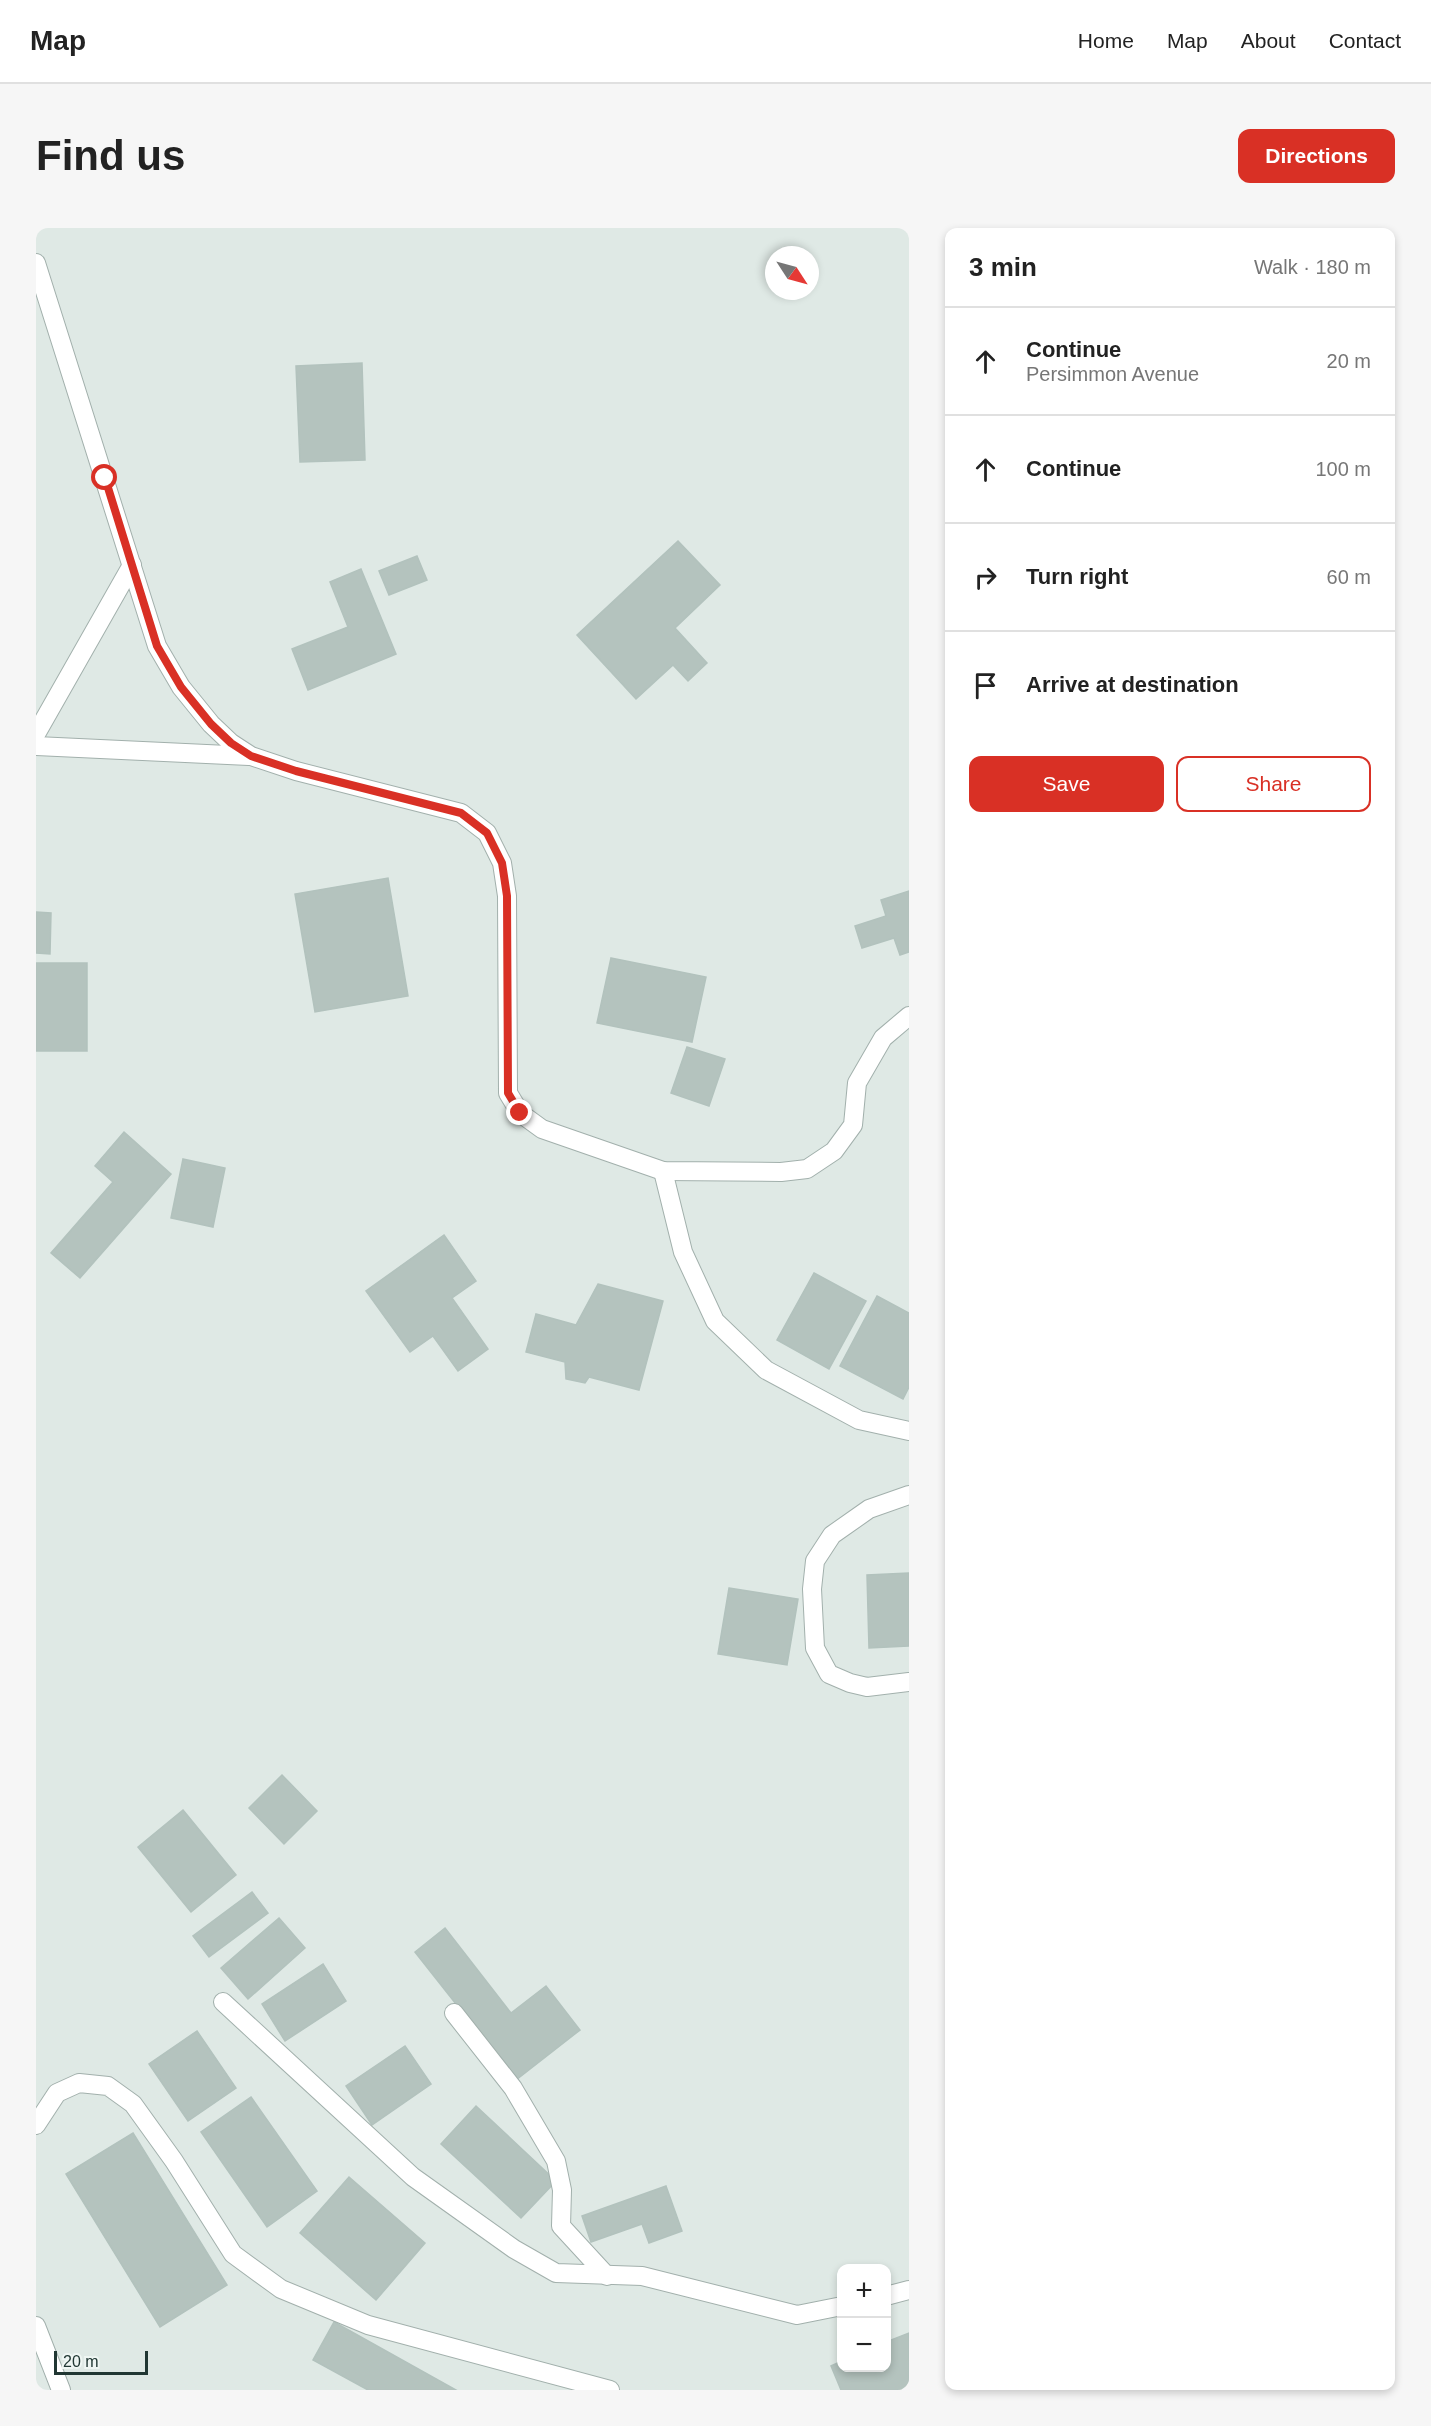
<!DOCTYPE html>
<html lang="en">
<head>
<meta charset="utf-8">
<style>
  :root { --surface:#fff; --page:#f6f6f6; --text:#222; --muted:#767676; --line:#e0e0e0; --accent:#d93025 }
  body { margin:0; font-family:Arial,sans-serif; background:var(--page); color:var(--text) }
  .controls { position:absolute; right:18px; bottom:18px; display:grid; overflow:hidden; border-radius:12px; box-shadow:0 3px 9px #0003 }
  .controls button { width:54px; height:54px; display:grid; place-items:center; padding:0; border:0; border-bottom:2px solid var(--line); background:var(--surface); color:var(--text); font:30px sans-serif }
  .compass { position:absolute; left:729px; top:18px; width:54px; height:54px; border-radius:50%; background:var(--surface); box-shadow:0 3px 9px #0003; rotate:126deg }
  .scale { position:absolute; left:18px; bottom:15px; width:94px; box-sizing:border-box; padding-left:6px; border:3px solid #213733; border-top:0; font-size:16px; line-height:21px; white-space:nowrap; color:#213733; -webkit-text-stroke:4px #eff6f3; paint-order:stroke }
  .stop { position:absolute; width:18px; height:18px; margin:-14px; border:4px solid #d93025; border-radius:50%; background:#fff }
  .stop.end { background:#d93025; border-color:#fff; box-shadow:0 2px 6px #0008 }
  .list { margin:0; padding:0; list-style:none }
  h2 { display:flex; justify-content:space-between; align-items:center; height:78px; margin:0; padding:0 24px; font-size:26px }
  h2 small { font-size:20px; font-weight:400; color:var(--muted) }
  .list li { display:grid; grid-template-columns:39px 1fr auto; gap:18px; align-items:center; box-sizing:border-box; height:108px; padding:0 24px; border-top:2px solid var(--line) }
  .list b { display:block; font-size:22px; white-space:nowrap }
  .list p { margin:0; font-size:20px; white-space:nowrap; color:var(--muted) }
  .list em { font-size:20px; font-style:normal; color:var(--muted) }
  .actions { display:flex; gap:12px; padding:18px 24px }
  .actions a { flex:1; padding:14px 0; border:2px solid var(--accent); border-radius:12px; text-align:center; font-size:21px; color:var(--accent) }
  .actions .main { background:var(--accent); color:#fff }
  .icon { flex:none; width:33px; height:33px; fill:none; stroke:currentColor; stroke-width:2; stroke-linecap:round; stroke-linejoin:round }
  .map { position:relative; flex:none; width:873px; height:2162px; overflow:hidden; border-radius:12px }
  header { display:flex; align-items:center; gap:36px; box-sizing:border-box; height:84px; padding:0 30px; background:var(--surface); border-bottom:2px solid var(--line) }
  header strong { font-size:28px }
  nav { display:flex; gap:33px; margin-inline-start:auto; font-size:21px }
  .intro { display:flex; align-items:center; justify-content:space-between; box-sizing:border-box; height:144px; padding:0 36px }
  h1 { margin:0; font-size:42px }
  .button { padding:15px 27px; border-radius:12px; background:var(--accent); color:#fff; font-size:21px; font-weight:700 }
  main { display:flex; gap:36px; padding:0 36px }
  aside { flex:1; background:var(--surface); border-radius:12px; box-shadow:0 3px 9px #0003 }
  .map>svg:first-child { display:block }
  .building { fill:#b4c3be; stroke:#b2c2bd; stroke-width:1.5 }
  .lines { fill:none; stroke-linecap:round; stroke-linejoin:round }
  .minor-casing { stroke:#a2b0ac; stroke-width:20 }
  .minor { stroke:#fff; stroke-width:18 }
  .route { stroke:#d93025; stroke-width:8 }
</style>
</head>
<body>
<header>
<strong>Map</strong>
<nav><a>Home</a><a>Map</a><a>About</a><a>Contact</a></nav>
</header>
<div class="intro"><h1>Find us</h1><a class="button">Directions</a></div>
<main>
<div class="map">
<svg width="873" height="2162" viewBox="0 0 873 2162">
  <rect width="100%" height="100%" fill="#dfe9e5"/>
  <g class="building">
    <path d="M326,135L329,232L264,234L260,138Z"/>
    <path d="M642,313L684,357L639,400L671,435L652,453L637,437L600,471L541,407Z"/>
    <path d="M381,328L391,352L353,367L343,343Z"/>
    <path d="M325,341L360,426L272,462L256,421L312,399L294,354Z"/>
    <path d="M352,650L372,768L279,784L259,666Z"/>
    <path d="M873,663V724L864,727L858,710L826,720L819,698L850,688L845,672Z"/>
    <path d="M0,684L15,685L14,726L0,725Z"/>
    <path d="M575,730L670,749L656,814L561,795Z"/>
    <rect x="0" y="735" width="51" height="88"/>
    <path d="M651,819L689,831L673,878L635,865Z"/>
    <path d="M88,904L135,946L44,1050L15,1025L77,954L59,938Z"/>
    <path d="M147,931L189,940L177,999L135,990Z"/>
    <path d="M408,1007L440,1053L416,1070L452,1121L422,1143L397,1108L374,1124L330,1063Z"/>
    <path d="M778,1045L830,1073L793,1141L741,1112Z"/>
    <path d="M562,1056L627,1073L603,1162L553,1149L549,1155L530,1151L529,1134L490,1124L500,1086L540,1097Z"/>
    <path d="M841,1068L873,1085V1159L867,1171L804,1138Z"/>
    <path d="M873,1345V1418L833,1420L831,1347Z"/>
    <path d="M693,1360L762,1371L751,1437L682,1426Z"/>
    <path d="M246,1547L281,1583L248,1616L213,1580Z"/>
    <path d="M147,1582L200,1647L155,1684L102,1619Z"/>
    <path d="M216,1664L232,1685L173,1729L157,1708Z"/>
    <path d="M243,1690L269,1720L212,1771L185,1740Z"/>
    <path d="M409,1700L475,1785L510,1758L544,1802L480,1852L379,1724Z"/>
    <path d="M287,1736L310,1773L249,1813L226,1776Z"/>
    <path d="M161,1803L200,1860L152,1893L113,1836Z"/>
    <path d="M369,1818L395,1856L336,1897L310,1858Z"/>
    <path d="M215,1869L281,1963L231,1999L165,1904Z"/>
    <path d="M440,1878L520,1953L485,1990L405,1916Z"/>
    <path d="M97,1905L191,2057L124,2099L30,1946Z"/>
    <path d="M313,1949L389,2015L340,2072L264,2005Z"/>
    <path d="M630,1958L646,2003L613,2015L606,1996L555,2014L546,1988Z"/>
    <path d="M298,2094L420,2162H332L277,2132Z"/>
    <path d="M873,2105V2162H805L795,2138L806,2133V2140H850V2114Z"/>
  </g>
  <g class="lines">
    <defs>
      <g id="minor">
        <path d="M0,35L121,418L145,459L175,496L195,515L215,528L260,543L425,585L451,605L466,635L471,668L472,865L484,885L506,901L627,943L745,944L771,941L798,923L817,897L821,855L847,810L873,788"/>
        <path d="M0,506L96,337"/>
        <path d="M0,518L213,528"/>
        <path d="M627,943L647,1024L679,1093L730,1142L823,1192L873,1203"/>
        <path d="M873,1267L833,1281L796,1307L779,1333L776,1361L779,1420L793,1446L814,1455L831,1459L873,1454"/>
        <path d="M187,1774L377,1949L478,2021L520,2045L606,2048L761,2087L806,2078"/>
        <path d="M418,1785L477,1860L520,1933L526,1962L525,1998L571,2048"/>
        <path d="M0,1897L21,1865L43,1855L72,1858L97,1876L138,1933L197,2026L245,2061L332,2097L574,2162"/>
        <path d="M850,2068L873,2062"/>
        <path d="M0,2098L25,2162"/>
      </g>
    </defs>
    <use href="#minor" class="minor-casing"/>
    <use href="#minor" class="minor"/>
  </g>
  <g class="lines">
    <path class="route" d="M69,250L121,418L145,459L175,496L195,515L215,528L260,543L425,585L451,605L466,635L471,668L472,865L484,885"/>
  </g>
</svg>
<div class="controls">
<button>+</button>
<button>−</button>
</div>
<svg class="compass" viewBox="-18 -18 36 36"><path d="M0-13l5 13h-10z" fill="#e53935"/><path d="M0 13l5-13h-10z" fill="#767676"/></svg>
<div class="scale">20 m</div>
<div class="stop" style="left:69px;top:250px"></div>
<div class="stop end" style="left:484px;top:885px"></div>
</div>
<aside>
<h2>3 min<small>Walk · 180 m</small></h2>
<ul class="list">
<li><svg class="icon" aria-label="ahead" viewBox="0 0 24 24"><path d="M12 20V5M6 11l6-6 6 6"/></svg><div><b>Continue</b><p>Persimmon Avenue</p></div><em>20 m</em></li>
<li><svg class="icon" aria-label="ahead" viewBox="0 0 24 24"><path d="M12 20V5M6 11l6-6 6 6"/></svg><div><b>Continue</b></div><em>100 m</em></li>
<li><svg class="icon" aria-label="right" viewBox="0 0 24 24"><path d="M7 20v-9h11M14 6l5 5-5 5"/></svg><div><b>Turn right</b></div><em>60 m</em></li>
<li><svg class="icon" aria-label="arrive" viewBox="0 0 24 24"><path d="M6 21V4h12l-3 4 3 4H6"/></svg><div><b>Arrive at destination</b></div></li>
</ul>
<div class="actions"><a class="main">Save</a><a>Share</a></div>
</aside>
</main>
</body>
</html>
